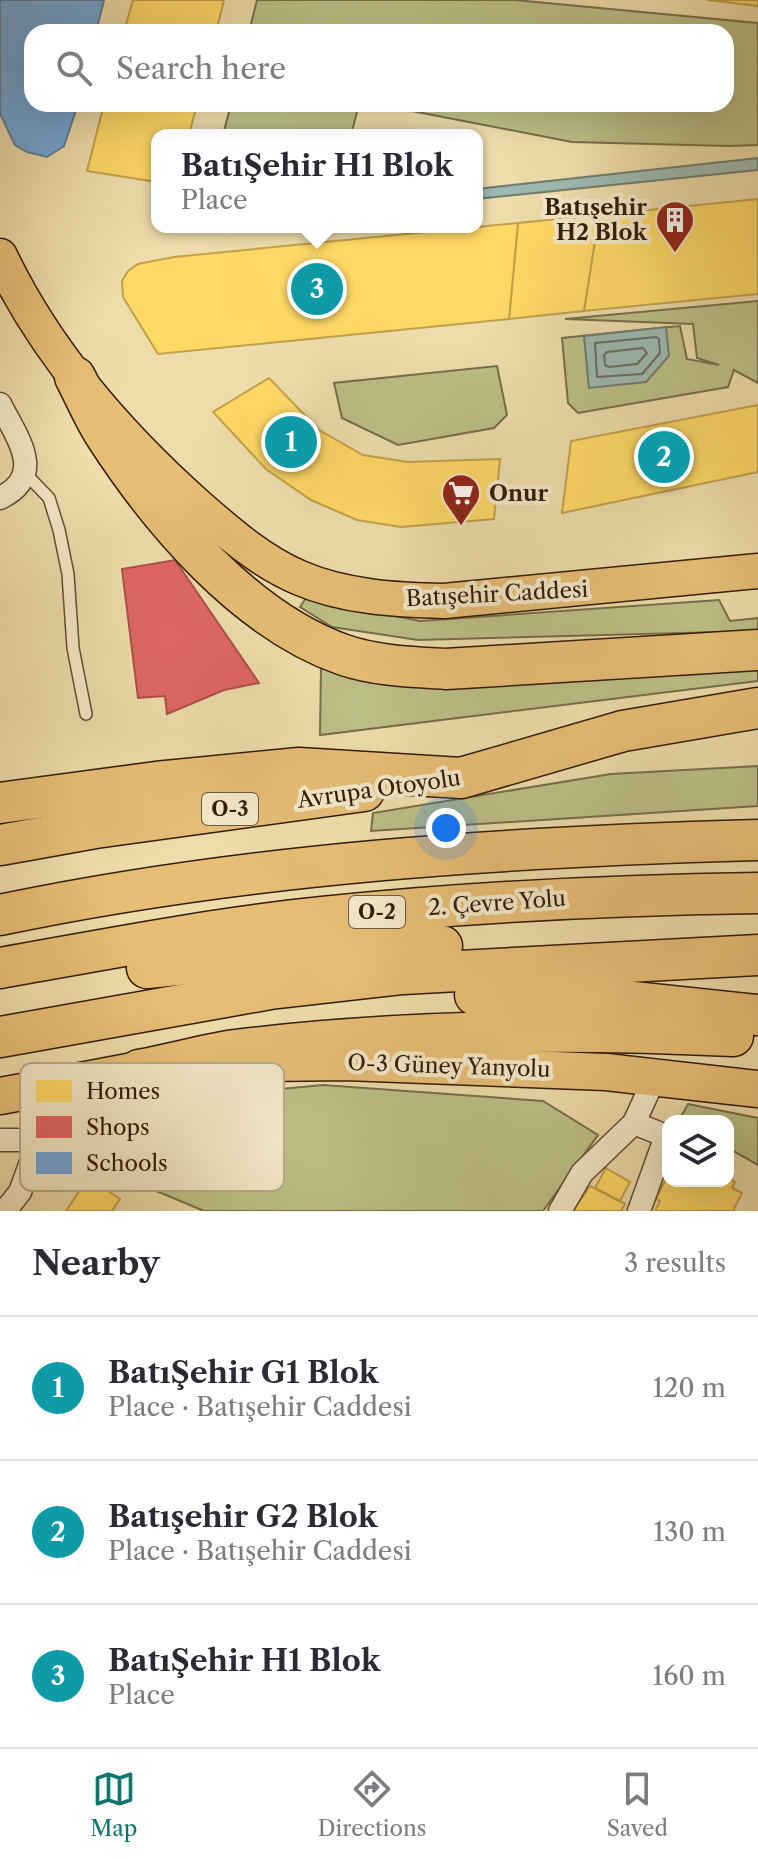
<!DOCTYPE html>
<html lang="en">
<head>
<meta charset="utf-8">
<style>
  :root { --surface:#fff; --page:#f2f2f3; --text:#2b2b33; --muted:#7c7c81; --line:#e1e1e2; --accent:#0f766e }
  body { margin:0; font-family:"Libre Caslon Text",serif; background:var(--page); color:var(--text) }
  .controls { position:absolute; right:24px; bottom:24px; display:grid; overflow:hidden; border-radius:16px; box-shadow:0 8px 32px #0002 }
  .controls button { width:72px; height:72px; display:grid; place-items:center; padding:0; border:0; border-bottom:2px solid var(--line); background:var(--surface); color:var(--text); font:40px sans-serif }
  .you { position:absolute; left:446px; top:828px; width:28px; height:28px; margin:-20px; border:6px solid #fff; border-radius:50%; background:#1a73e8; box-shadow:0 0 0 12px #1a73e833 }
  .badge { display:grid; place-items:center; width:52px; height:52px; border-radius:50%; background:var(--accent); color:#fff; font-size:26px; font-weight:700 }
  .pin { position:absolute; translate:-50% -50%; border:4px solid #fff; box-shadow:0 2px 8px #0006 }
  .popup { position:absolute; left:151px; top:129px; width:332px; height:104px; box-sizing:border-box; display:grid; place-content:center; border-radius:16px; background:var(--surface); filter:drop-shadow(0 2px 6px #0005); font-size:26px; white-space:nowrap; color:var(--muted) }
  .popup b { font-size:30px; color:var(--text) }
  .popup::after { content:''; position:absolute; left:50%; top:100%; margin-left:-16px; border:16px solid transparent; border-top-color:var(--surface) }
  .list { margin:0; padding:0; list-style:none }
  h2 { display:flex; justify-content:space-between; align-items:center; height:104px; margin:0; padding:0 32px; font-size:34px }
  h2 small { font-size:26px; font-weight:400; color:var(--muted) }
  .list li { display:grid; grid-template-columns:52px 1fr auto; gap:24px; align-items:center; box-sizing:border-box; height:144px; padding:0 32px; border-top:2px solid var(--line) }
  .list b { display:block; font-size:30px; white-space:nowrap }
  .list p { margin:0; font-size:26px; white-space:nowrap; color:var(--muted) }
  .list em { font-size:26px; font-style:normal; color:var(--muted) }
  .icon { flex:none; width:44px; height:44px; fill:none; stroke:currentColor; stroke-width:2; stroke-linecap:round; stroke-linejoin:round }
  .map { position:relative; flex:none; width:758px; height:1211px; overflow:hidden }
  .search { position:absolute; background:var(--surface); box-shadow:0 8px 32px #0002; left:24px; right:24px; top:24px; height:88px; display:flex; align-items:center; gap:20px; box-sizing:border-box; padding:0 28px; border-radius:24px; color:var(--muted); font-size:30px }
  .sheet { height:536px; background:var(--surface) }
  nav { display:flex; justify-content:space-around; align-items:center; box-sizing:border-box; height:112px; border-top:2px solid var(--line); background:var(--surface); font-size:22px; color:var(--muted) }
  nav a { display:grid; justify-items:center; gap:4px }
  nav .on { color:var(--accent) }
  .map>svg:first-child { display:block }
  .green { fill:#bcc087; stroke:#786e48; stroke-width:2 }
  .water { fill:#9cbab2; stroke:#727a6e; stroke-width:2 }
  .homes { fill:#ffd966; stroke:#c2a04a; stroke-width:2 }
  .shops { fill:#e06666; stroke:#ac504a; stroke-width:2 }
  .schools { fill:#6fa8dc; stroke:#5d7e9c; stroke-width:2 }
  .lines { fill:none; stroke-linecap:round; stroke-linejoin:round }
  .shore { stroke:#686a5d; stroke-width:2 }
  .service-casing { stroke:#624c31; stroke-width:14 }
  .minor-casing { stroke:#624c31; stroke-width:25 }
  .primary-casing { stroke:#341b08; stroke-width:37 }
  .trunk-casing { stroke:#341b08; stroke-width:39 }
  .motorway-casing { stroke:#341b08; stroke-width:43 }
  .service { stroke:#f4e9c8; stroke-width:11 }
  .minor { stroke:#f4e9c8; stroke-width:22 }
  .primary { stroke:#e7be76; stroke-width:34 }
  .trunk { stroke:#e7be76; stroke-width:36 }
  .motorway { stroke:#e7be76; stroke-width:40 }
  .labels { text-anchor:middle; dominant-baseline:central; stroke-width:8; stroke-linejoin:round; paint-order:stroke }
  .shield { fill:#f4e9c8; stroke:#6e5942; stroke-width:2 }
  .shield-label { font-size:20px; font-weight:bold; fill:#341b08 }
  .poi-label { font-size:22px; font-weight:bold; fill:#341b08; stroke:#f4e9c8; text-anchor:end }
  .street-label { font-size:22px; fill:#341b08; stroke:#f4e9c8 }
  .key { fill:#f4e9c8; stroke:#baab8e; stroke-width:2 }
  .key-label { font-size:22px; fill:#341b08 }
</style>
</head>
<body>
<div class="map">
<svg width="758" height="1211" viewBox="0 0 758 1211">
  <rect width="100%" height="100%" fill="#eeddab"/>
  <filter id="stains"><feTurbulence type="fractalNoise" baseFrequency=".0025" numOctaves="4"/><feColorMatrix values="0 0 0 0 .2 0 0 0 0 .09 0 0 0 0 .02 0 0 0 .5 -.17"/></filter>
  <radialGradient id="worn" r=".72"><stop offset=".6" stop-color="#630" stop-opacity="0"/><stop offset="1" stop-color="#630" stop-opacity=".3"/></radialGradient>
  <g class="green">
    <path d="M257,0H515L758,23V145L729,146L572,142L381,105L726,104V32H249Z"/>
    <path d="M231,104H359L351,135H223Z"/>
    <path d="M758,301V383L734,370L728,387L578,413L568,403L562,338L680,326L687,359L719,365L697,358L693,324L565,319Z"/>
    <path d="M497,366L507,415L494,428L398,445L342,418L334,383Z"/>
    <path d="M306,598L420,621L719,600L730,621L758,618V631L418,640L332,627L300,607Z"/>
    <path d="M758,666V681L320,735L321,668L429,683Z"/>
    <path d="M758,766V806L371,831L373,813L611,774Z"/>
    <path d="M323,1085L543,1101L598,1135L543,1211H204L89,1163L98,1106Z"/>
    <path d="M688,1104L758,1118V1165L728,1148V1121L679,1120Z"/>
  </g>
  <g class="water">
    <path d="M758,158V170L477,199V189Z"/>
    <path d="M666,327L669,356L646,382L589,388L584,336Z"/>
  </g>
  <g class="homes">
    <path d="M133,0H224L216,32H124Z"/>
    <path d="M707,0H758V6Z"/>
    <path d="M104,104H197L189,135H157V182L87,171Z"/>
    <path d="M758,199V294L584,311L599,215Z"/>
    <path d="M599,215L584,311L509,319L518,223Z"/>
    <path d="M518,223L509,319L158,354L123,297L122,281L128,271L138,264L174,257Z"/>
    <path d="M269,378L319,430L363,455L408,462L500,459L494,519L401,527L357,520L311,500L266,469L213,412Z"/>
    <path d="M758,405V472L562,513L571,441Z"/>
    <path d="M606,1168L630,1182L620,1201L595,1188Z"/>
    <path d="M668,1174V1181H728V1178L735,1182L732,1188L742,1193L733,1211H655L660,1201L656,1199Z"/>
    <path d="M88,1178L120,1199L112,1211H66Z"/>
    <path d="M590,1186L625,1204L621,1211H573Z"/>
  </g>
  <path class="shops" d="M175,560L259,683L224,690L167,714L165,696L138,698L122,569Z"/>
  <path class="schools" d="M0,0H104L96,32H32V104H78L64,146L47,157L27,152L15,145L0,114Z"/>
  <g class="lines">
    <g class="shore">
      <path d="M656,337L659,339L660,353L642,374L597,377L595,343Z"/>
      <path d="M643,348L647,353L637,364L609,367L605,365L604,355L607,352Z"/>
    </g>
    <defs>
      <path id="service" d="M25,473L49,498L59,530L68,574L73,648L86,714"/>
      <g id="minor">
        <path d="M0,404C17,438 47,475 0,498"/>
        <path d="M634,1123L655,1077"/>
        <path d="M0,1140H39L20,1192L5,1211"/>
        <path d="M560,1211L582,1173L634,1123L666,1136L639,1211"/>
      </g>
      <path id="primary" d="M0,256C46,353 121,438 200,508C231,535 262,562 300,578C344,597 396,600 444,601L758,571"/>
      <g id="trunk">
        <path d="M263,1063L346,1062L606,1072L758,1089"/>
        <path d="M0,1096L139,1070L168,1068"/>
      </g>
      <g id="motorway">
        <path d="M75,377C85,396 94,418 106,436C161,521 246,621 344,655C376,666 413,667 446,669L758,650"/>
        <path d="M0,803L156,782L299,768L461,778L623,731L758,708"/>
        <path d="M0,845L95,828L364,791"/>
        <path d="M0,915C249,863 504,847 758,840"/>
        <path d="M0,968C107,949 215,928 323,917C468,902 612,895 758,893"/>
        <path d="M147,968L296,953L442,946"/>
        <path d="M475,995L576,996L758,1015"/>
        <path d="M0,1037L270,989L403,974L758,955"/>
        <path d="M139,1070C171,1064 203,1055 235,1050C399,1030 567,1028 733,1036"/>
      </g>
    </defs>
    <use href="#service" class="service-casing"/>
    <use href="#minor" class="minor-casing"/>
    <use href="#primary" class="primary-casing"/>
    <use href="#trunk" class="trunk-casing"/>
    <use href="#motorway" class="motorway-casing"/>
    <use href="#service" class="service"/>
    <use href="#minor" class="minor"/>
    <use href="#primary" class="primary"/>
    <use href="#trunk" class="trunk"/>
    <use href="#motorway" class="motorway"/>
  </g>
  <defs>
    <symbol id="building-pin" viewBox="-11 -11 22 30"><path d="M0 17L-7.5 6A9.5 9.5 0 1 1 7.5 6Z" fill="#8f2418" stroke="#f4e9c8"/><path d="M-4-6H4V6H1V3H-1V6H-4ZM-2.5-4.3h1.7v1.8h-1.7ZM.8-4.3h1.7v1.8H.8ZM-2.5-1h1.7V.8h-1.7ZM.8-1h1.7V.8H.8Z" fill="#fff"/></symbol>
    <symbol id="supermarket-pin" viewBox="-11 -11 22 30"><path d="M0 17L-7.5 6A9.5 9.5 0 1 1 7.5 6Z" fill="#8f2418" stroke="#f4e9c8"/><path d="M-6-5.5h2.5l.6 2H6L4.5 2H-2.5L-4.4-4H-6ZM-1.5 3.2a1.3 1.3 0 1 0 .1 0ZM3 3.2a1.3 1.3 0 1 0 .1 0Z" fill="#fff"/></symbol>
  </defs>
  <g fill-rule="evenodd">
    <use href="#building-pin" x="653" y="198" width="44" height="60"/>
    <use href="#supermarket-pin" x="439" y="471" width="44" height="60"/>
  </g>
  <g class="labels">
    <g class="shield">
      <rect x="202" y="793" width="56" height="32" rx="6"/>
      <rect x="349" y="896" width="56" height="32" rx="6"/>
    </g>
    <g class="shield-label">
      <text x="230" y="809">O-3</text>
      <text x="377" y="912">O-2</text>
    </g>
    <g class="poi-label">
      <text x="647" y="207">Batışehir<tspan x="647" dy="25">H2 Blok</tspan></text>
      <text x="489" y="493" text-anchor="start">Onur</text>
    </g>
    <g class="street-label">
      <text transform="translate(497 594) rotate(-3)">Batışehir Caddesi</text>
      <text transform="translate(379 789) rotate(-8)">Avrupa Otoyolu</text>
      <text transform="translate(497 903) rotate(-4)">2. Çevre Yolu</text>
      <text transform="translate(449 1066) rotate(2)">O-3 Güney Yanyolu</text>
    </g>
  </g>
  <rect x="20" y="1063" width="264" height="128" rx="12" class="key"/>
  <rect x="36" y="1080" width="36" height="22" fill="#ffd966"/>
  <rect x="36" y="1116" width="36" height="22" fill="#e06666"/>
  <rect x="36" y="1152" width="36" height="22" fill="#6fa8dc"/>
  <g class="key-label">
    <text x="86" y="1099">Homes</text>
    <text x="86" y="1135">Shops</text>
    <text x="86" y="1171">Schools</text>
  </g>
  <rect width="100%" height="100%" filter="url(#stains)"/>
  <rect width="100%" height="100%" fill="url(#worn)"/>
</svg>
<div class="controls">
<button><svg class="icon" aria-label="layers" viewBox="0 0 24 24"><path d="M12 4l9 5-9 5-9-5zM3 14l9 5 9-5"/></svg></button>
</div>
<div class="you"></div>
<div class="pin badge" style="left:291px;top:442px;background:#0f9aa8">1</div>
<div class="pin badge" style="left:664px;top:457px;background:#0f9aa8">2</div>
<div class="pin badge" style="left:317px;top:289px;background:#0f9aa8">3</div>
<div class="popup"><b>BatıŞehir H1 Blok</b>Place</div>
<div class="search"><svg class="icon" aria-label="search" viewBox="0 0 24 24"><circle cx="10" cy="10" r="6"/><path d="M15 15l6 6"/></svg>Search here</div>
</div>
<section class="sheet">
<h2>Nearby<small>3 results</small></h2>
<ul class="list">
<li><span class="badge" style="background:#0f9aa8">1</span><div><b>BatıŞehir G1 Blok</b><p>Place · Batışehir Caddesi</p></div><em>120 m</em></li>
<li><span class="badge" style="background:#0f9aa8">2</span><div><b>Batışehir G2 Blok</b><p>Place · Batışehir Caddesi</p></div><em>130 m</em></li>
<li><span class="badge" style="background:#0f9aa8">3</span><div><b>BatıŞehir H1 Blok</b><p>Place</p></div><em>160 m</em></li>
</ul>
</section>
<nav>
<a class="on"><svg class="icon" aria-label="map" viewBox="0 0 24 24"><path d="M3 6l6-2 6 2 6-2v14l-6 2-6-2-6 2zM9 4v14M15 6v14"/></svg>Map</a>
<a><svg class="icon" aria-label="directions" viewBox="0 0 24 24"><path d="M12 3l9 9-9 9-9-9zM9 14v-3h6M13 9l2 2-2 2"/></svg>Directions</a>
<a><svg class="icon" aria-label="saved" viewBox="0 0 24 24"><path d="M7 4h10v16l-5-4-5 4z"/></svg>Saved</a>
</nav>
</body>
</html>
